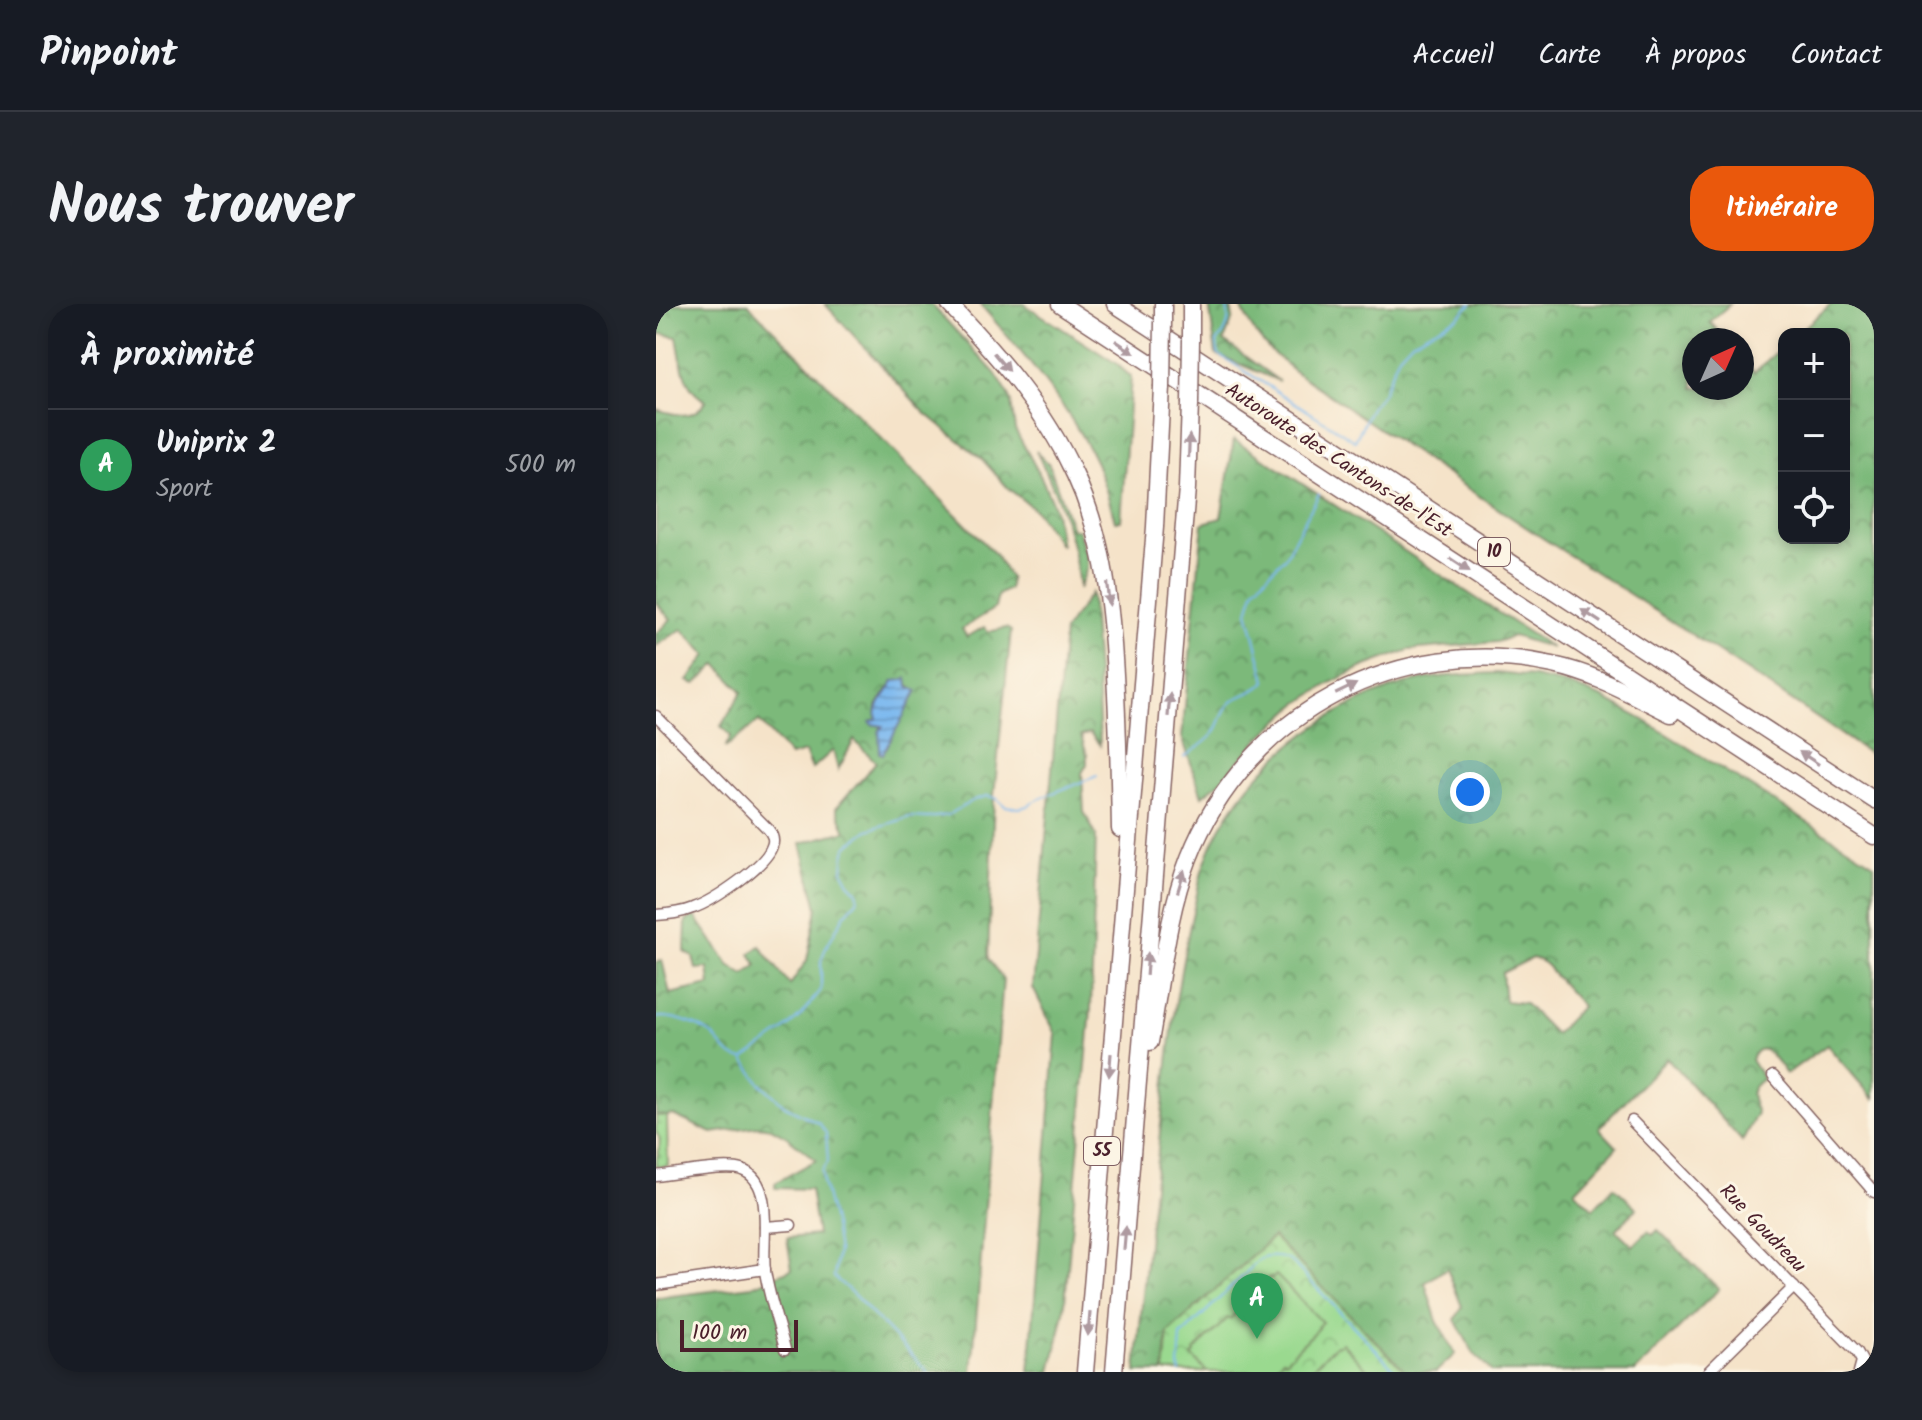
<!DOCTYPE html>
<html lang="fr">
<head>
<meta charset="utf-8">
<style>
  :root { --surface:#171b24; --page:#20242c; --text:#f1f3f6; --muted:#9ea1a6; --line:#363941; --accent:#ea580c }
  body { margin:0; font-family:Kalam,sans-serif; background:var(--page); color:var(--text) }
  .controls { position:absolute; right:24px; top:24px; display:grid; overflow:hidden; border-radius:16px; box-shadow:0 4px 12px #0003 }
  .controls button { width:72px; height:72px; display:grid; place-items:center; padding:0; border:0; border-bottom:2px solid var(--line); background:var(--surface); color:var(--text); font:40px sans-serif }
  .compass { position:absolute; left:1026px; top:24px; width:72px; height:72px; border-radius:50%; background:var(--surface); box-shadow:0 4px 12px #0003; rotate:45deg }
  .scale { position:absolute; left:24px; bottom:20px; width:118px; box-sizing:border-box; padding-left:8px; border:4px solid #4a1f2b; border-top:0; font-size:22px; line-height:28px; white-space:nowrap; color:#4a1f2b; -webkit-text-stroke:6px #fcf5e5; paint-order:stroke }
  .you { position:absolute; left:814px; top:488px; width:28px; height:28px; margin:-20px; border:6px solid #fff; border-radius:50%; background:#1a73e8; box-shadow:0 0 0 12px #1a73e833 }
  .badge { display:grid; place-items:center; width:52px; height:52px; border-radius:50%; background:var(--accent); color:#fff; font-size:26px; font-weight:700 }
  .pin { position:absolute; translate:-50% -66px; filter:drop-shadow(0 2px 4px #0008) }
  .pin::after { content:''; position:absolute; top:42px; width:28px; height:24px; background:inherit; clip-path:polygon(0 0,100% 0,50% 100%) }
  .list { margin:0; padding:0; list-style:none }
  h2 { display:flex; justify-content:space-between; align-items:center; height:104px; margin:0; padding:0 32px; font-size:34px }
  h2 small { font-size:26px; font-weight:400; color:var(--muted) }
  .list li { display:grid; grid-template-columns:52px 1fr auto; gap:24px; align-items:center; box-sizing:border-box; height:112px; padding:0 32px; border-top:2px solid var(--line) }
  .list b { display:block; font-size:30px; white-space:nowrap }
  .list p { margin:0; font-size:26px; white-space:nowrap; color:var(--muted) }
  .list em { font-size:26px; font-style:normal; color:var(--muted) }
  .icon { flex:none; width:44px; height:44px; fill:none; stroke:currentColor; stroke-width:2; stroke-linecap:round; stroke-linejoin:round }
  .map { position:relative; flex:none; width:1218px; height:1068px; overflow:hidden; border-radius:32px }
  header { display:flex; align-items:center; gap:48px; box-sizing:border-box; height:112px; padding:0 40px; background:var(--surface); border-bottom:2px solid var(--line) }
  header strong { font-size:38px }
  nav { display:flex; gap:44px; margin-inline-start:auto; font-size:28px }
  .intro { display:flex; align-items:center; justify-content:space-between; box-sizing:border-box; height:192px; padding:0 48px }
  h1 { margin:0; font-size:56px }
  .button { padding:20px 36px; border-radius:32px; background:var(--accent); color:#fff; font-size:28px; font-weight:700 }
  main { display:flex; gap:48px; padding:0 48px }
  aside { flex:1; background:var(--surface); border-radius:32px; box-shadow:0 4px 12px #0003 }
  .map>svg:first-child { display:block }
  .grass { fill:url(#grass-dots); stroke:#727c5d; stroke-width:2 }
  .forest { fill:url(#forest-crowns); stroke:#626c52; stroke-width:2; fill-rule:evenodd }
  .park { fill:url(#park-crowns); stroke:#727c5d; stroke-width:2 }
  .pitch { fill:#9ad98f; stroke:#727c5d; stroke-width:2 }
  .water { fill:url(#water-rules); stroke:#646c8d; stroke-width:2 }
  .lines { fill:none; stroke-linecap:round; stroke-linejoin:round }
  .stream { stroke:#7db9ef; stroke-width:2 }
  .minor-casing { stroke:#866462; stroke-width:13 }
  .highway-casing { stroke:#866462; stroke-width:19 }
  .minor { stroke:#fff; stroke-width:10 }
  .highway { stroke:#fff; stroke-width:16 }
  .highway-bridge-casing { stroke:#866462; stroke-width:19; stroke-linecap:butt }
  .highway-bridge { stroke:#fff; stroke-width:16 }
  .oneway { fill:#ae9aa0 }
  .labels { text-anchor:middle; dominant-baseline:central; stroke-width:6; stroke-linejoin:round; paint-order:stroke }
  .shield { fill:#fcf5e5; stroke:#7f5f63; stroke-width:2 }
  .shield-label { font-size:18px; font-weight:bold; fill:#4a1f2b }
  .street-label { font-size:20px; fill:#4a1f2b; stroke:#fcf5e5 }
</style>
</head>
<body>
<header>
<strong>Pinpoint</strong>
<nav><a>Accueil</a><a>Carte</a><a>À propos</a><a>Contact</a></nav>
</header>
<div class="intro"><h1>Nous trouver</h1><a class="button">Itinéraire</a></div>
<main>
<aside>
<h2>À proximité<small></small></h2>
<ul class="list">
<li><span class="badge" style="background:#2e9e5b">A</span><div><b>Uniprix 2</b><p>Sport</p></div><em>500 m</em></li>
</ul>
</aside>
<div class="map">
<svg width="1218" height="1068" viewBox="0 0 1218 1068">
  <defs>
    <pattern id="grass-dots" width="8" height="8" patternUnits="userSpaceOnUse" patternTransform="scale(2)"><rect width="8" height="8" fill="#9ad98f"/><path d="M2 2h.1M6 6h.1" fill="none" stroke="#86ba7c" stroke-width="1.8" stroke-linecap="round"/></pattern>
    <pattern id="forest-crowns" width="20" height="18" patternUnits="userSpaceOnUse" patternTransform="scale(2)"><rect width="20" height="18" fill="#7bb97a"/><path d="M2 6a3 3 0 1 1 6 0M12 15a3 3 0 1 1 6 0" fill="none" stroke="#679664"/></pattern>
    <pattern id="park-crowns" width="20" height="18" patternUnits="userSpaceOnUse" patternTransform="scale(2)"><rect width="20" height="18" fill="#9ad98f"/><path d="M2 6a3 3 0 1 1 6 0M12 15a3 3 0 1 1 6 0" fill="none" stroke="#86ba7c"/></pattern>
    <pattern id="water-rules" width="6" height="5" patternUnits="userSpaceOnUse" patternTransform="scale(2)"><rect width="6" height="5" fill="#7db9ef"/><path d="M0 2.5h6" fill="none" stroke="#6896c2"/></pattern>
  </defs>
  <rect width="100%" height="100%" fill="#fcf5e5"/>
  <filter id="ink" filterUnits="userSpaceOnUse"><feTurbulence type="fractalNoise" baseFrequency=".0125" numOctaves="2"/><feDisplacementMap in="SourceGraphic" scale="16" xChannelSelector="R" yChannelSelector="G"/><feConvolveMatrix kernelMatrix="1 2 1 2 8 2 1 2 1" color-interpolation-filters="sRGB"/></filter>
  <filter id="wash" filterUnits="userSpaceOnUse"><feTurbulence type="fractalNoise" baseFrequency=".006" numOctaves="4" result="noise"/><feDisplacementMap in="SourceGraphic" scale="32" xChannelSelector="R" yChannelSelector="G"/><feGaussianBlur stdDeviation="1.8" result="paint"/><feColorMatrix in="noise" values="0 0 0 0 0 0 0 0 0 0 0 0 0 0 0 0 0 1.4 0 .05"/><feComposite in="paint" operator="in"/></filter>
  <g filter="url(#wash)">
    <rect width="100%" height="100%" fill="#f5e3c9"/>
    <path class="grass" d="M0,811L11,812L12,862L0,863C0,849 8,838 0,828Z"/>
    <g class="forest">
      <path d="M0,0H92L338,249L354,274L353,285L342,291L339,304L306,325L311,333L328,323L332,328L350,324L355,327L338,491L332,655L347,675L316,1068H0V994L96,982L136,965L131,934L161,931L154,885L119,884V879L160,856L131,833L115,824L102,822L56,829L17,811L11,812L0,811V658L6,656L14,690L54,681L52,664L40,665L37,653L29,648L30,617L39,612L73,661L88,671L101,661L94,650L104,642L134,681L151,656L161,604L145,539L190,527L180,504L220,458L198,436L182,466L177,446L156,465L149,448L134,452L103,417L69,444L75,432L65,422L86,388L61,360L40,380L32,377L51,351L26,325L0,342V330L15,315L0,299V105C19,111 37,117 50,97C26,85 26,58 21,33L0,29ZM238,377H247L260,387L227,422L216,420L217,416H221C221,412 220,407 221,403C222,398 234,384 238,377Z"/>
      <path d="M169,0H275L339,69L348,83L355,98L359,125L386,175L398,203L405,242L378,205L353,185L326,155L268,108Z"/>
      <path d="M324,0H368L461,60L475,73L465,217H459C454,198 448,178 440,159C412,100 366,49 324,0Z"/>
      <path d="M553,0H574L577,14L568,37L623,77L560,50Z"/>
      <path d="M584,0H1074L1054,18L1070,36H1038V84H1086V54L1098,68L1128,42V234H1188V30H1141L1175,0H1218V453C1110,378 999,306 888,235C805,181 723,124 641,69C614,48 597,33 584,0Z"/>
      <path d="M578,135L896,344L857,332L841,338L753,346L707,363L676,378L640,401L607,431L565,477L546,492L526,433L547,219L565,214Z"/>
      <path d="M380,147L393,160L416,225H422L431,255V264L423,285C419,237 402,190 380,147Z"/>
      <path d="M435,289L441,369L444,441L434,429L425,432L431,451V460L426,469L428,508L440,531L435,705L408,1008L395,1068H373L400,730L377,684L408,327Z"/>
      <path d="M841,369L878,373L914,381L947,394L988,416L1218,560V795L1171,741L1130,770C1122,759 1105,730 1095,756L1107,775C1091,786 1094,792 1101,809L1086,837L1011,754L943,824L961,843L919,887L937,905L958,883L981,904L960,926L977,942L992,927L997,931L1002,926L1063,985L979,1068H836L818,1050L799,1016L806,1003L791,964L769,979L781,1017L799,1050L780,1068H750L617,933L512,1029L508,1068H480C488,973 498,879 509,784C516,722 524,660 539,599C542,586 544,571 549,558C581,468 676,394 769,375C793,371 817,370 841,369ZM876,654C886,656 892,660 896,669L926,702L899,730L868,699L849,697L846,669Z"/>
    </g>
    <path class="park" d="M617,933L750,1068H508L512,1029Z"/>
    <g class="pitch">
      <path d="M620,971L666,1018L662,1022L663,1024L629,1057L627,1055L620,1062L621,1065L618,1068H551L536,1052L539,1049L538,1047L572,1014L574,1015L581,1008L580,1006L614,973L616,975Z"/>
      <path d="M686,1039L714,1068H652L680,1041L681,1042Z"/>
    </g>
    <path class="water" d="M251,374L252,382L261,387L227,450L224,449L223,427L227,422L215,420L214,418L221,415C217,401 232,390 238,377L247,376Z"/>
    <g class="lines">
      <g class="stream">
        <path d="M570,0C575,16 572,26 561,38L562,50L699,137L715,104L726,90L743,51L756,37L802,13L815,0"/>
        <path d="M528,453C538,446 550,439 558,429C566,419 565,406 577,397C588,389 601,388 610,377L592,307L599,284L629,253L663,190"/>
        <path d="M0,714C13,710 43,721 54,729C66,738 72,757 88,755L126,728L144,712L165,686V657L169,645L189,610L201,597L202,592L201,587L193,579L187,568L188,552L190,544L194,540L212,526L221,523L254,513L272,514L292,511L318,496L331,492L340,494L349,502L363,504L372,502L384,494L441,472"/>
        <path d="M88,756L104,779L129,802L163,819L170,829L172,858L166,867L167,878L178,922L182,947L178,973L197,990L272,1068"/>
        <path d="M524,1068L523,1062L525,1032L603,956C611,951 628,952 636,958L741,1068"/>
      </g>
    </g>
  </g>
  <g filter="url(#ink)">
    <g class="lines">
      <defs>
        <g id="minor">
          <path d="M1215,0L1218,3"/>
          <path d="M0,412L112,525C116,530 119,535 116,542C110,562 57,597 37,604C25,609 13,610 0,611"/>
          <path d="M1117,772L1218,888"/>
          <path d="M976,817L1201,1048L1206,1057L1203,1068"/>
          <path d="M0,872C18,870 71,860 86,866C120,878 105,939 109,967C113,993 122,1019 129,1045"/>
          <path d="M109,923L135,921"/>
          <path d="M0,981L109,965"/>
          <path d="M1052,1068L1138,983"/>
        </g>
        <g id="highway">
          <path d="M293,0C342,52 389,105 419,171C446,229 454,291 458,355C462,412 463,468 464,525"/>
          <path d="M404,0L1218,532"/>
          <path d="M459,0L1218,496"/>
          <path d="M535,0V35"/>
          <path d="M507,17V0"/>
          <path d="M494,738C505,678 511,610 533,554C590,408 745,328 897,361C940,370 976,391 1015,410"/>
          <path d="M429,1068L499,223L506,83"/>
          <path d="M458,1068L531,184L534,100"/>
        </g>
      </defs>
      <use href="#minor" class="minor-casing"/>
      <use href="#highway" class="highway-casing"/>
      <use href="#minor" class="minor"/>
      <use href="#highway" class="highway"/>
      <defs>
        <g id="highway-bridge">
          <path d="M506,83L507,17"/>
          <path d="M534,100L535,35"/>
        </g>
      </defs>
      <use href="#highway-bridge" class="highway-bridge-casing"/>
      <use href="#highway-bridge" class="highway-bridge"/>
    </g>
    <defs><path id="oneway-solid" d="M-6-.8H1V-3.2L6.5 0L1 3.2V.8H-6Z" transform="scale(2)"/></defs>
    <g class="oneway">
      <use href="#oneway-solid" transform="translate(469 43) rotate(33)"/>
      <use href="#oneway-solid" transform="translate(345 58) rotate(50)"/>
      <use href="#oneway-solid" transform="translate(533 142) rotate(-88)"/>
      <use href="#oneway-solid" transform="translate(804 261) rotate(33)"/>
      <use href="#oneway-solid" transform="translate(452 290) rotate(83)"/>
      <use href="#oneway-solid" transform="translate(935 312) rotate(-147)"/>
      <use href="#oneway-solid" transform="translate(690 385) rotate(-26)"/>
      <use href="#oneway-solid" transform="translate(513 401) rotate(-85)"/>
      <use href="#oneway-solid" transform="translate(1153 454) rotate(-147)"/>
      <use href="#oneway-solid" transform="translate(525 577) rotate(-73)"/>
      <use href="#oneway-solid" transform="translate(491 660) rotate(-86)"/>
      <use href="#oneway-solid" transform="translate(454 761) rotate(95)"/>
      <use href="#oneway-solid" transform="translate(469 934) rotate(-85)"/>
      <use href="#oneway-solid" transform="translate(433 1020) rotate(95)"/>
    </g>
  </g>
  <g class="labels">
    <g class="shield">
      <rect x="822" y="234" width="32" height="28" rx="6"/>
      <rect x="428" y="833" width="36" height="28" rx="6"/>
    </g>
    <g class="shield-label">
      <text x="838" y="248">10</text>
      <text x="446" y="847">55</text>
    </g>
    <g class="street-label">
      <text transform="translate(682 157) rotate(33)">Autoroute des Cantons-de-l'Est</text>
      <text transform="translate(1106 925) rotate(46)">Rue Goudreau</text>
    </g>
  </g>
</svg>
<div class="controls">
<button>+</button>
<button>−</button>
<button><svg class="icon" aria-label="locate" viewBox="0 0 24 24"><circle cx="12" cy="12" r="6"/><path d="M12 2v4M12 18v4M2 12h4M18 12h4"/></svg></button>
</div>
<svg class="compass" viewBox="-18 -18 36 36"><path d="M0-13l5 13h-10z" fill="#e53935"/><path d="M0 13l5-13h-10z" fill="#9ea1a6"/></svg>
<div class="scale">100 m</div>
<div class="you"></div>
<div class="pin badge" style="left:601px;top:1035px;background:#2e9e5b">A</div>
</div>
</main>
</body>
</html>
